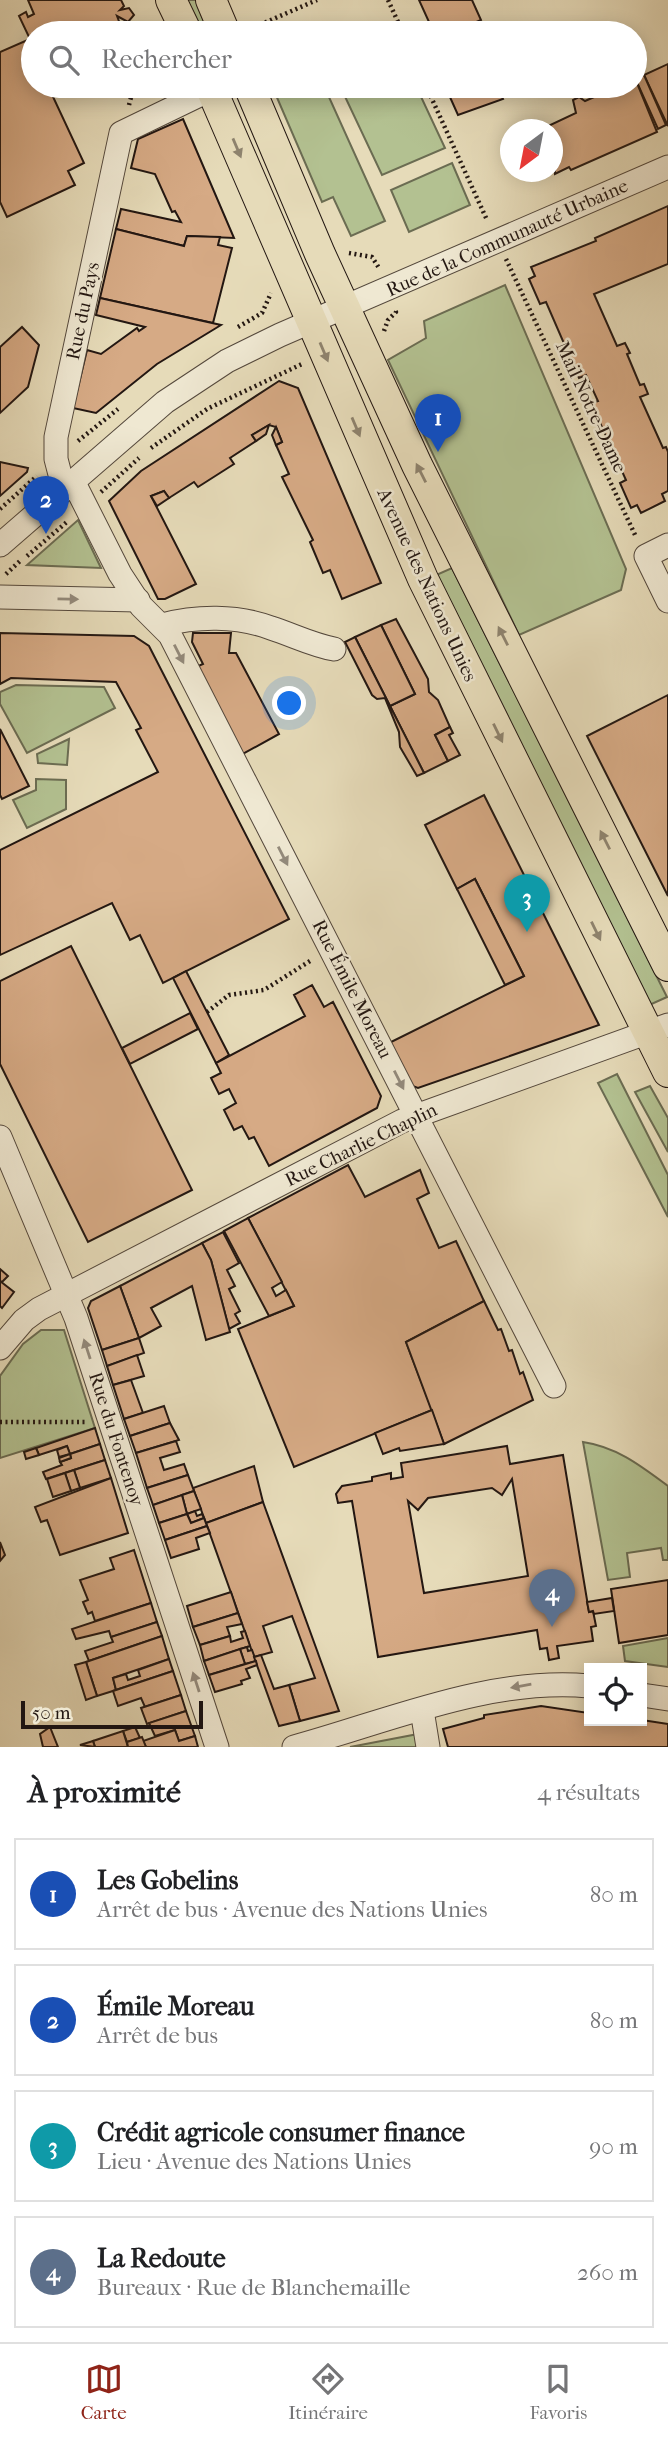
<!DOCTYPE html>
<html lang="fr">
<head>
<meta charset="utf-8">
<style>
  :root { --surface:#fff; --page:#f2f2f2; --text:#202124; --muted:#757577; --line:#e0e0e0; --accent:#8f2418 }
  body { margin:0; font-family:"IM FELL French Canon",serif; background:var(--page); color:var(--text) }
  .controls { position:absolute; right:21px; bottom:21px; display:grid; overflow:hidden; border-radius:0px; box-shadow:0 4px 18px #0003 }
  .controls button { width:63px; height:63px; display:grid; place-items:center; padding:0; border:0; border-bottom:2px solid var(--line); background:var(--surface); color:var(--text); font:35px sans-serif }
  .compass { position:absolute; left:500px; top:119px; width:63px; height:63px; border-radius:50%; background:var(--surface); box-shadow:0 4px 18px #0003; rotate:212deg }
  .scale { position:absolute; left:21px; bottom:18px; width:182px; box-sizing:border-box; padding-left:7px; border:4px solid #231712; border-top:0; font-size:19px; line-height:24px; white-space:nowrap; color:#231712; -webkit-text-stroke:5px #efe8d2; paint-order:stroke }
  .you { position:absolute; left:290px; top:704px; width:24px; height:24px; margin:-18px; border:5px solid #fff; border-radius:50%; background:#1a73e8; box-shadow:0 0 0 10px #1a73e833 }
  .badge { display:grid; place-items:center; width:46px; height:46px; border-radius:50%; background:var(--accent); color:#fff; font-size:23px; font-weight:700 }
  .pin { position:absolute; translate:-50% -58px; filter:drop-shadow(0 2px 4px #0008) }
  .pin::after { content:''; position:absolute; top:37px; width:24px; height:21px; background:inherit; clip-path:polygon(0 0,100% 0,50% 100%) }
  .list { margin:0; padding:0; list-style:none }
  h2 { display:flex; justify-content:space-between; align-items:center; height:91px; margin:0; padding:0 28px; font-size:30px }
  h2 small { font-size:23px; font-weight:400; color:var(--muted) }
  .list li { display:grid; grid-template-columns:46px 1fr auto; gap:21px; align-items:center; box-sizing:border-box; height:112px; margin:0 14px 14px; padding:0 14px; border:2px solid var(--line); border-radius:0px }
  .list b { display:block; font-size:26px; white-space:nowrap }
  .list p { margin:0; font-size:23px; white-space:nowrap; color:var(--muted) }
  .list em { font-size:23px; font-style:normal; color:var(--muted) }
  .icon { flex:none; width:38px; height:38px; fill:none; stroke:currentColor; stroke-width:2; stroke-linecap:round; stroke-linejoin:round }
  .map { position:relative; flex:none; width:668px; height:1747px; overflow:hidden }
  .search { position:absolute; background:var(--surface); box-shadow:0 4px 18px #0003; left:21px; right:21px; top:21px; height:77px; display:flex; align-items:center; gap:18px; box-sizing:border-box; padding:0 24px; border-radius:38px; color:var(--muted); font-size:26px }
  .sheet { height:595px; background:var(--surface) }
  nav { display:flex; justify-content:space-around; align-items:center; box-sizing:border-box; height:98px; border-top:2px solid var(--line); background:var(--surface); font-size:19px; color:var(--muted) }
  nav a { display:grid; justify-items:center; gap:4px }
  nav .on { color:var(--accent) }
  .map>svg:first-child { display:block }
  .green { fill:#b3c191; stroke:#6b6c52; stroke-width:2 }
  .building { fill:#d6aa85; stroke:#231712; stroke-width:2; fill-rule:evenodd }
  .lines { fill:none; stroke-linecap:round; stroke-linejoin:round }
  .minor-casing { stroke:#54483c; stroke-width:25 }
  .major-casing { stroke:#231712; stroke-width:32 }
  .path { stroke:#231712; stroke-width:4.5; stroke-dasharray:2 3.5; stroke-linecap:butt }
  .minor { stroke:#efe8d2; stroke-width:23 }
  .major { stroke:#e6dbb9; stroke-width:30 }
  .oneway { fill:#8e836e }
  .oneway2 { fill:#938a7c }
  .labels { text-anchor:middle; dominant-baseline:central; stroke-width:5; stroke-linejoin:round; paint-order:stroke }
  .street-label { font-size:19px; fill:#231712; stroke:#efe8d2 }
</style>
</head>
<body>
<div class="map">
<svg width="668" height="1747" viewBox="0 0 668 1747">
  <rect width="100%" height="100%" fill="#e6dbb9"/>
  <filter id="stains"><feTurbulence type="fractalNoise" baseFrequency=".00286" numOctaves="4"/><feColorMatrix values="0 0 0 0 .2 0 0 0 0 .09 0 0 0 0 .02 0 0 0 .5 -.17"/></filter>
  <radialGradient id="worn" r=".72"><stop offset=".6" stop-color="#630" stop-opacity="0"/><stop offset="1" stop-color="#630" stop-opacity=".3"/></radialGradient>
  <g class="green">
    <path d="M183,0H196L211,33H198Z"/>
    <path d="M272,86H324L385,221L351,236L333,197L322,202Z"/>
    <path d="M340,86H416L445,148L382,175Z"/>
    <path d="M452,163L470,205L409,232L391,190Z"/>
    <path d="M505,285L626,569L621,590L519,635L388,360L426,338L424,321Z"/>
    <path d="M78,520L101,568L27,565Z"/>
    <path d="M452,568L667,997L645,1007L434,576Z"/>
    <path d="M16,685L104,687L115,708L27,753L0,704V692Z"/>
    <path d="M69,739L67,765L38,763L37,754Z"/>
    <path d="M36,779L66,780V809L27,828L13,800L36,790Z"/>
    <path d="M617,1074L668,1175V1217L598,1083Z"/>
    <path d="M650,1086L668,1118V1152L635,1092Z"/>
    <path d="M41,1330H64L95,1428L0,1458V1376L23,1344Z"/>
    <path d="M583,1442C617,1447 641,1466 668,1486V1560H663L661,1548L627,1553L630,1577L608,1580Z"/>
    <path d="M668,1638V1667L625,1661L623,1646Z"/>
    <path d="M418,1734L419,1747H350Z"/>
  </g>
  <g class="building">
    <path d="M28,0H121L124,6L120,10L129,8L134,15L128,22L117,16L120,24L115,26L118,31L112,33H33V86H48L84,163L68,171L75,185L7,217L0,202V52L30,39L19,16L26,12L28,17L34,14Z"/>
    <path d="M419,0H472L481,20L451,33H434Z"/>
    <path d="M487,23L492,33H464Z"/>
    <path d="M668,64V126L644,75Z"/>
    <path d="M644,75L666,125L658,129L635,78Z"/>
    <path d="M635,78L657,132L571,170L569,167L555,174L552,130L546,127L576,113L573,100L579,97L585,101L619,86H635Z"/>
    <path d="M445,86H521L501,95L503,99L458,115Z"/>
    <path d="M183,119L234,238L187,236L184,246L116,229L121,209L181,222L175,211L172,212L155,174L131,168L138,139Z"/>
    <path d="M668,206V264L594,294L617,346L625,343L630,353L627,354L640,385L644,384L648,394L640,397L663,448L666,447L668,452V491L662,494L665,501L641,513L637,505L631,508L620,483L626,480L591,403L598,401L586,375L579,378L546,302L540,304L529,279L535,276L531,267L596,241L595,238Z"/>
    <path d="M116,229L184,246L187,236L220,237L218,245L232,248L213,323L100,298Z"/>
    <path d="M100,298L221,325L157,364L96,413L73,408L87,350L101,354L137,328L139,331L145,327L96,315Z"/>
    <path d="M22,327L39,345L28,387L0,413V347Z"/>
    <path d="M279,381L298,388L381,583L342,599L330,570L323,573L310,542L313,540L282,477L289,474L276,445L282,442L276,427L269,425L252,435L256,441L230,458L234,464L198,487L194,482L169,498L164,491L151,496L196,584L165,599H158L109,501L141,471Z"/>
    <path d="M269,425L266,434L256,441L252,435Z"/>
    <path d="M276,427L282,442L276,445L272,435Z"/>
    <path d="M0,462L28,468L27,472L0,496Z"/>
    <path d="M164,491L169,498L157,506L151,496Z"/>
    <path d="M396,619L428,679L429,692L438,700L450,727L435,735L448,761L424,773L390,706L415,694L381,625Z"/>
    <path d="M381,625L415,694L390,706L355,637Z"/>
    <path d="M0,633L134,636L149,646L289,919L163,983L140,935L130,940L112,903L0,955V850L158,772L136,730L141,728L116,682L11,678L0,684Z"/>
    <path d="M193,633H231L229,653H236L279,734L241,755L196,667L203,664L192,642Z"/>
    <path d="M355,637L424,773L417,776L400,747L399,732L385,698L377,699L372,695L345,642Z"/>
    <path d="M668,695V896L587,736Z"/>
    <path d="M450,727L453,733L449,735L460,755L448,761L435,735Z"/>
    <path d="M0,729L29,786L2,799L0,795Z"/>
    <path d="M484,795L599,1025L418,1088L407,1084L387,1044L524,976L475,879L457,889L425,825Z"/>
    <path d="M475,879L524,976L505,985L457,889Z"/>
    <path d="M71,946L192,1190L88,1242L0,1064V981Z"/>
    <path d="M186,971L229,1055L216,1063L173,978Z"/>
    <path d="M312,985L324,1007L333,1002L381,1096L377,1108L269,1166L254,1137L249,1139L242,1126L234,1130L224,1110L236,1103L229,1089L219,1094L211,1078L221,1073L216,1063L305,1016L294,995Z"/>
    <path d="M190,1013L198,1029L130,1064L122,1048Z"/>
    <path d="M348,1165L365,1197L420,1170L429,1193L417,1199L439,1248L456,1241L484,1301L406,1342L432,1410L294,1467L238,1329L294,1306L248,1218Z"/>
    <path d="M248,1218L282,1282L272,1288L276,1296L286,1290L294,1306L269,1316L224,1231Z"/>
    <path d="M223,1232L239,1263L227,1270L235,1286L229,1289L240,1311L235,1314L240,1323L229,1329L211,1260L202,1243Z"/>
    <path d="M202,1243L211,1260L230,1332L206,1340L192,1286L151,1308L161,1326L139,1338L120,1286Z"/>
    <path d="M0,1269L8,1276L2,1282L0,1281Z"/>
    <path d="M0,1281L14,1292L2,1308L0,1306Z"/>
    <path d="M120,1286L139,1338L102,1350L88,1308L91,1301Z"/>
    <path d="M484,1301L498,1330L501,1329L509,1351L512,1350L520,1374L523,1372L533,1400L444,1444L406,1342Z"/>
    <path d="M139,1338L144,1353L107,1366L102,1350Z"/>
    <path d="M137,1355L144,1376L113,1385L107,1366Z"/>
    <path d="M131,1380L143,1413L124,1419L113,1385Z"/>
    <path d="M164,1406L170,1423L130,1436L124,1419Z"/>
    <path d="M432,1410L444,1444L400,1451L399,1448L383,1454L375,1433Z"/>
    <path d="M170,1423L179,1440L136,1453L130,1436Z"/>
    <path d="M95,1428L100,1444L70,1454L67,1446L39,1455L36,1448Z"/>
    <path d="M176,1441L180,1452L160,1458L164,1470L184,1464L188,1475L147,1488L136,1453Z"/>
    <path d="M100,1444L105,1460L46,1479L43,1472L62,1465L60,1462L71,1458L70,1454Z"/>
    <path d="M67,1446L70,1454L59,1457L57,1450Z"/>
    <path d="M507,1446L510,1464L563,1455L589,1612L593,1611L596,1626L591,1627L593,1641L557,1646L559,1658L549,1660L547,1648L540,1649L537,1630L378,1657L352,1501L338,1503L336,1494L342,1486L372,1481V1477L391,1473V1479L403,1477L401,1463ZM512,1479L528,1576L424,1593L408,1501L418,1510L428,1498L492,1488L502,1495Z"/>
    <path d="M36,1448L39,1455L26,1459L24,1452Z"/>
    <path d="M70,1454L71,1458L60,1462L59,1458Z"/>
    <path d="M105,1460L111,1478L80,1488L74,1470Z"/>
    <path d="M254,1466L263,1502L206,1523L193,1488Z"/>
    <path d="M74,1470L80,1488L71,1491L65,1473Z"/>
    <path d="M65,1473L71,1491L53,1497L47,1479Z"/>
    <path d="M188,1475L194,1491L153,1505L147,1488Z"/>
    <path d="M111,1478L128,1533L60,1555L47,1520L41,1522L35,1507Z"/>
    <path d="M194,1491L201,1509L187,1514L182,1495Z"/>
    <path d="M182,1495L187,1514L159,1523L153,1505Z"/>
    <path d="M263,1502L339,1711L300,1721L289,1685L315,1678L292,1616L263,1626L272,1652L254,1657L206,1523Z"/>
    <path d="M195,1511L197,1516L202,1514L204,1518L191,1523L187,1514Z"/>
    <path d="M187,1514L191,1523L204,1518L207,1526L165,1540L159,1523Z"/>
    <path d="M207,1526L210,1533L196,1538L199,1549L171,1558L165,1540Z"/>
    <path d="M0,1542L5,1555L0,1561Z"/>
    <path d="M134,1550L151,1603L95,1621L92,1612L88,1614L83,1602L88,1600L80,1580L114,1569L110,1558Z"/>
    <path d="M668,1580V1635L619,1643L611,1589Z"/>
    <path d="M231,1592L238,1613L193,1627L187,1606Z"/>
    <path d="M612,1598L614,1611L594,1614L593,1611L589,1612L587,1602Z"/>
    <path d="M151,1603L157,1622L111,1637L109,1631L76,1639L72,1629Z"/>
    <path d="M238,1613L242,1624L227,1627L230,1636L200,1645L193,1627Z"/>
    <path d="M157,1622L162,1636L89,1661L85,1651L113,1642L111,1637Z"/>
    <path d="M245,1631L250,1646L204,1661L200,1645L230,1636L231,1642L243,1638L241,1632Z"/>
    <path d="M162,1636L169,1659L113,1678L116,1690L97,1696L86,1662Z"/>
    <path d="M247,1647L248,1651L252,1650L256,1661L245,1664L240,1649Z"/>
    <path d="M240,1649L245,1664L209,1675L204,1661Z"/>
    <path d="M261,1655L274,1689L289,1685L300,1721L279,1726L254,1657Z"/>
    <path d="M169,1659L173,1671L116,1690L113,1678L126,1674L128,1680L140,1676L138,1670Z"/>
    <path d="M256,1661L257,1665L246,1669L250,1678L241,1681L242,1684L215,1692L209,1675Z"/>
    <path d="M86,1662L97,1696L86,1700L75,1665Z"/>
    <path d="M173,1671L181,1695L145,1707L141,1698L118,1706L113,1691Z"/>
    <path d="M181,1695L186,1711L147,1724L141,1708Z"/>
    <path d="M541,1706L589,1713V1721L642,1720L668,1724V1747H448L443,1729L484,1718V1715Z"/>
    <path d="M186,1711L195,1736L179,1741L175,1730L155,1736L149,1723Z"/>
    <path d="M50,1727L58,1747H43L40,1734Z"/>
    <path d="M135,1727L140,1738L127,1742L123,1731Z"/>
    <path d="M175,1730L179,1741L195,1736L198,1747H146L143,1741Z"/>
    <path d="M123,1731L128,1747H95L93,1741Z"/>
    <path d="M142,1737L146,1747H128L127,1742Z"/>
    <path d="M93,1741L95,1747L80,1745Z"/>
  </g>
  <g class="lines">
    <defs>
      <g id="minor">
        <path d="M73,481L120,574L141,606L170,635L554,1386"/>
        <path d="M64,490L56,459V437L121,133L212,89"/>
        <path d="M0,545L165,402L227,361L280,335L668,167"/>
        <path d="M668,545L646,556L668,601"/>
        <path d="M0,597L138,600"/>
        <path d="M162,625C196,616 237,615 271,628C293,635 312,645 334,649"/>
        <path d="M0,1137L76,1318L217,1747"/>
        <path d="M0,1348L24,1320L39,1309L402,1121L668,1025"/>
        <path d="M642,1695L668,1699"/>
        <path d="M422,1710L428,1747"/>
        <path d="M294,1747C389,1721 489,1677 589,1686"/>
      </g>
      <g id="major">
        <path d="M171,0L187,33"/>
        <path d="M211,0L225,33"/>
        <path d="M210,86L423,579L668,1072"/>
        <path d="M249,86L320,254L417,465L668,966"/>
      </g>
    </defs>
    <use href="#minor" class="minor-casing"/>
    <use href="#major" class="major-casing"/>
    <g class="path">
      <path d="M388,0L403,33"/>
      <path d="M250,29L317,0"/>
      <path d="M426,86L487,220"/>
      <path d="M129,105L134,86"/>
      <path d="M349,253L372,257L379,268"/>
      <path d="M506,259L636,537"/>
      <path d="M238,327L262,313L271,293"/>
      <path d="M384,331L388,320L396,312L395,309"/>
      <path d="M78,441L118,409"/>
      <path d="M151,448L207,409L302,364"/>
      <path d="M101,492L139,458"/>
      <path d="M0,509L37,476"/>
      <path d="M27,556L68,521"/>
      <path d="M6,574L20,561"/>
      <path d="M207,1012L229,995L264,990L310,961"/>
      <path d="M0,1422H87"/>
    </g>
    <use href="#minor" class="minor"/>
    <use href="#major" class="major"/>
  </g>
  <defs><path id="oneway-solid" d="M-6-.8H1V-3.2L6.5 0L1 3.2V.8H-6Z" transform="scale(1.75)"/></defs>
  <g class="oneway">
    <use href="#oneway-solid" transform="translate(237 148) rotate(67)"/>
    <use href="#oneway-solid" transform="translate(324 352) rotate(67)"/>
    <use href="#oneway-solid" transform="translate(356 427) rotate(67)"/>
    <use href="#oneway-solid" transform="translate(421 473) rotate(-117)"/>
    <use href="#oneway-solid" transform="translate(503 636) rotate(-117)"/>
    <use href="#oneway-solid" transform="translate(498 733) rotate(64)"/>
    <use href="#oneway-solid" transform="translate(605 840) rotate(-117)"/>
    <use href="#oneway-solid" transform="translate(596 931) rotate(64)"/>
  </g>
  <g class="oneway2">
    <use href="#oneway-solid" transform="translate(68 599) rotate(1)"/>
    <use href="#oneway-solid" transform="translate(179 654) rotate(63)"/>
    <use href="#oneway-solid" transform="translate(283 856) rotate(63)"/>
    <use href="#oneway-solid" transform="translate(399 1080) rotate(63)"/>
    <use href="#oneway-solid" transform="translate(87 1349) rotate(-108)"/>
    <use href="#oneway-solid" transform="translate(196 1682) rotate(-108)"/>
    <use href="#oneway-solid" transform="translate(521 1686) rotate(170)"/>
  </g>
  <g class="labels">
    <g class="street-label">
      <text transform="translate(507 238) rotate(-24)">Rue de la Communauté Urbaine</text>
      <text transform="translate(83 311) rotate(-78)">Rue du Pays</text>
      <text transform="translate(591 407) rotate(65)">Mail Notre-Dame</text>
      <text transform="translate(427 585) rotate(65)">Avenue des Nations Unies</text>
      <text transform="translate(352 989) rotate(63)">Rue Émile Moreau</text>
      <text transform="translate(361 1145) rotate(-26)">Rue Charlie Chaplin</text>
      <text transform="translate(116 1439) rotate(72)">Rue du Fontenoy</text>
    </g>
  </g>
  <rect width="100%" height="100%" filter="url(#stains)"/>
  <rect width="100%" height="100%" fill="url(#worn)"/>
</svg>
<div class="controls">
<button><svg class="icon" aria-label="locate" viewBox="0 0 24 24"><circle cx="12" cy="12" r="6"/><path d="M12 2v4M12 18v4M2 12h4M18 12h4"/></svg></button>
</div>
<svg class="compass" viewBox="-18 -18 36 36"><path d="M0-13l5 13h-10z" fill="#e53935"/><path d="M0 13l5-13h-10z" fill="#757577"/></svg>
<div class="scale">50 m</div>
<div class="you"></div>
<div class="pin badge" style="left:438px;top:452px;background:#1a4fb4">1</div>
<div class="pin badge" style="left:46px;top:534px;background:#1a4fb4">2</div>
<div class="pin badge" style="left:527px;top:932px;background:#0f9aa8">3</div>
<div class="pin badge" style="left:552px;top:1627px;background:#5c6f8a">4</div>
<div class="search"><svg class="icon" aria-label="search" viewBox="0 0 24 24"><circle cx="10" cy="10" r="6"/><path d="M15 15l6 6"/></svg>Rechercher</div>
</div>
<section class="sheet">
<h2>À proximité<small>4 résultats</small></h2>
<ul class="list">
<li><span class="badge" style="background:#1a4fb4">1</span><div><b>Les Gobelins</b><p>Arrêt de bus · Avenue des Nations Unies</p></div><em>80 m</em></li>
<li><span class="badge" style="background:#1a4fb4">2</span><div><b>Émile Moreau</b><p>Arrêt de bus</p></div><em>80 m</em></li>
<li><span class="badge" style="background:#0f9aa8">3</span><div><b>Crédit agricole consumer finance</b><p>Lieu · Avenue des Nations Unies</p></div><em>90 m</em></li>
<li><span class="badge" style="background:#5c6f8a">4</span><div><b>La Redoute</b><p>Bureaux · Rue de Blanchemaille</p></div><em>260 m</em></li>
</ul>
</section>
<nav>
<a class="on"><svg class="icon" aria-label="map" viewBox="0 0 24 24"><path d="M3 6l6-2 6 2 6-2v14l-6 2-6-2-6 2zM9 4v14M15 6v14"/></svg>Carte</a>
<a><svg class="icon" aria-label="directions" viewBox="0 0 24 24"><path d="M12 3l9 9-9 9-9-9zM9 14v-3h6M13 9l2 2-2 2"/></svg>Itinéraire</a>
<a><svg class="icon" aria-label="saved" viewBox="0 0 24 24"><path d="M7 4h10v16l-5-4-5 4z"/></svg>Favoris</a>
</nav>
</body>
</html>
